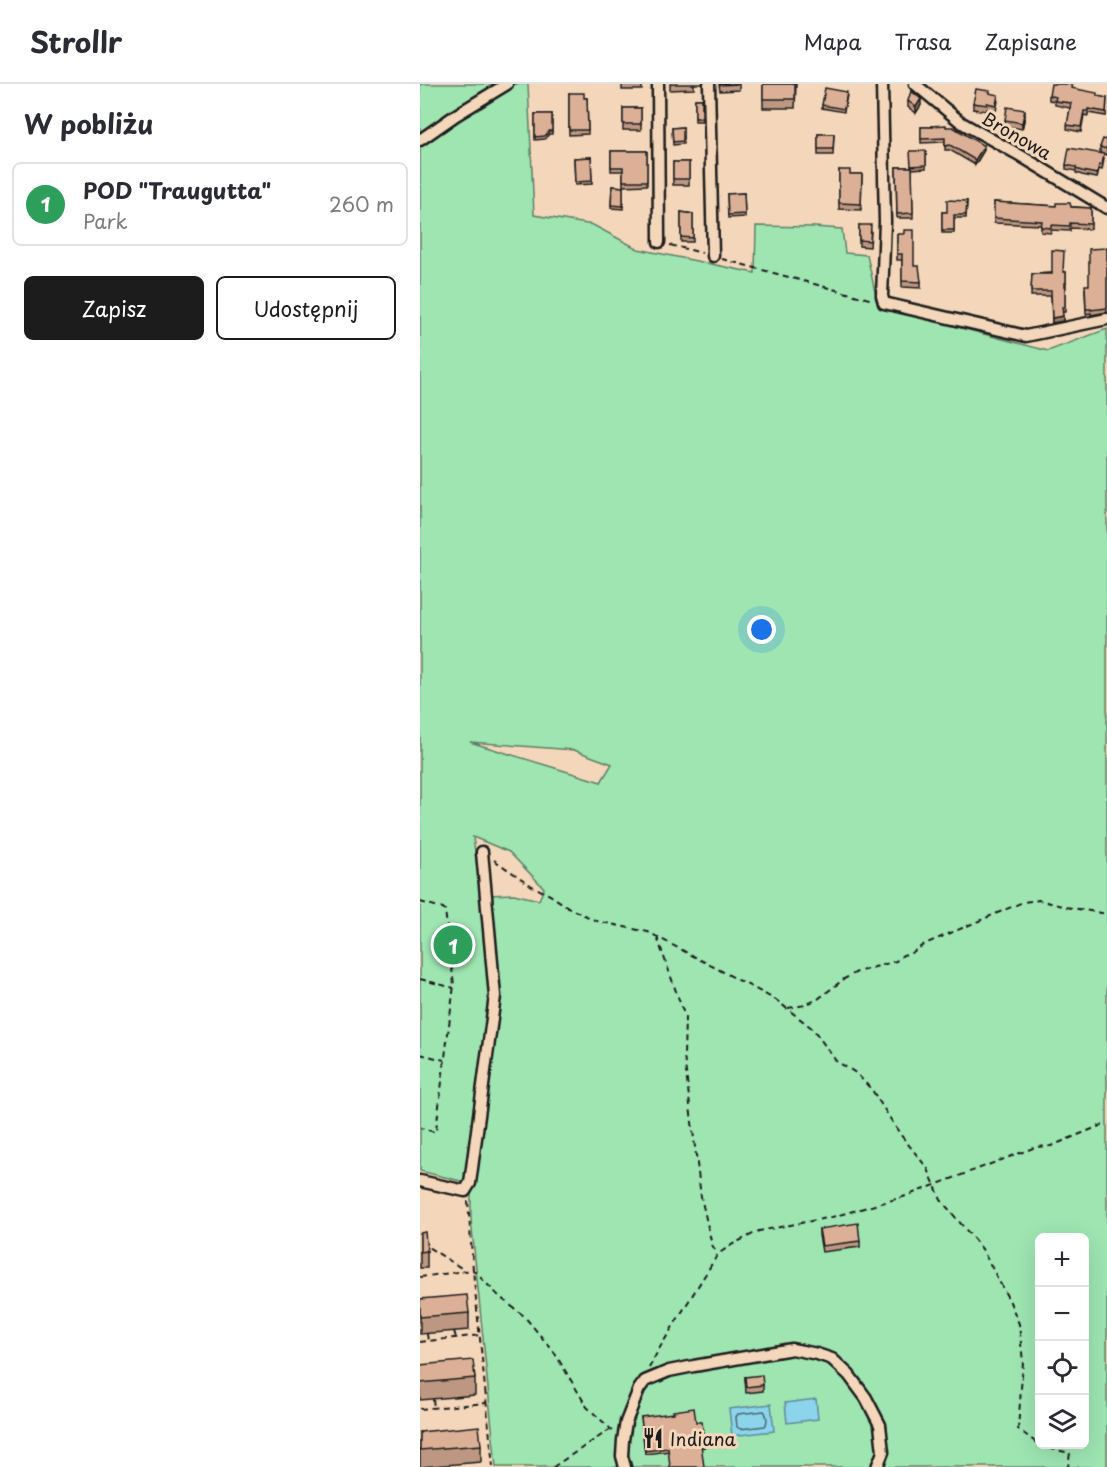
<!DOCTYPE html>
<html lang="pl">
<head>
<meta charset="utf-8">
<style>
  :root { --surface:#fff; --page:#f7f7f7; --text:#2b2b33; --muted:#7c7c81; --line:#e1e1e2; --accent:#1c1c1c }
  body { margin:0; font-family:"Playpen Sans",sans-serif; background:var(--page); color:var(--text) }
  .controls { position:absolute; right:18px; bottom:18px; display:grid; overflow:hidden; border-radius:9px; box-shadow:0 6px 24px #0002 }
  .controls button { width:54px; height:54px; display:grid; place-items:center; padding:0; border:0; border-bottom:2px solid var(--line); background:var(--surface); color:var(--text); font:30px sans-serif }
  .you { position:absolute; left:342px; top:546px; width:21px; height:21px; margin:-15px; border:4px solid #fff; border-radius:50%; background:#1a73e8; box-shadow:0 0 0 9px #1a73e833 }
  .badge { display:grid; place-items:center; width:39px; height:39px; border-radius:50%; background:var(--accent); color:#fff; font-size:20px; font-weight:700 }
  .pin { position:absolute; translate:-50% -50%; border:3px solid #fff; box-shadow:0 2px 6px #0006 }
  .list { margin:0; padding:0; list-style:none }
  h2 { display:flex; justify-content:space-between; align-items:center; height:78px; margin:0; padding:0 24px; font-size:26px }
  h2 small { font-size:20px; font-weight:400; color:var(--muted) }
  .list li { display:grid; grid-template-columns:39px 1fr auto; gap:18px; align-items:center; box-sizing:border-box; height:84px; margin:0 12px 12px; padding:0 12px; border:2px solid var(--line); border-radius:9px }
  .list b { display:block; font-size:22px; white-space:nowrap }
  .list p { margin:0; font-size:20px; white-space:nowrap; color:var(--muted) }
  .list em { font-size:20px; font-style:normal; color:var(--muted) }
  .actions { display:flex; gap:12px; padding:18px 24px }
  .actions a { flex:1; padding:14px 0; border:2px solid var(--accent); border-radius:9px; text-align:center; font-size:21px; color:var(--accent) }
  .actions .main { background:var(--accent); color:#fff }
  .icon { flex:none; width:33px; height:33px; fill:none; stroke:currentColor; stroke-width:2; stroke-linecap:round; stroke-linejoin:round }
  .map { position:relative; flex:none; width:687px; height:1383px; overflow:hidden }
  header { display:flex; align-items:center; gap:36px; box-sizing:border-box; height:84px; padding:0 30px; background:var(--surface); border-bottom:2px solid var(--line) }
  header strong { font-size:28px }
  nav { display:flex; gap:33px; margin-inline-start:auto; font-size:21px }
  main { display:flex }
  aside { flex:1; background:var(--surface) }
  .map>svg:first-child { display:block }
  .green { fill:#9ee5b2; stroke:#5d8067; stroke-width:1.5; fill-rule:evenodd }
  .water { fill:#8bd4ec; stroke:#5f8a99; stroke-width:1.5 }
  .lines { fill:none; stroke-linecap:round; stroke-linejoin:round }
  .shore { stroke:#48666f; stroke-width:1.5 }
  .minor-casing { stroke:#1c1c1c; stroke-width:15 }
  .path { stroke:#1c1c1c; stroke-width:2; stroke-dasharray:6 4.5; stroke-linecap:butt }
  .minor { stroke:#f4d7ba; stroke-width:10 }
  .wall { fill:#bd9782; stroke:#1c1c1c; stroke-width:1.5 }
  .shaded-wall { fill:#9a7b6a; stroke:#1c1c1c; stroke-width:1.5 }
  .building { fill:#dcb097; stroke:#1c1c1c; stroke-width:1.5 }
  .labels { text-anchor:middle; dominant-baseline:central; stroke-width:6; stroke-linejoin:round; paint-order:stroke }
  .street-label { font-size:18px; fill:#1c1c1c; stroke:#f4d7ba }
  .poi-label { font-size:18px; fill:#1c1c1c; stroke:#f4d7ba; text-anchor:start }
</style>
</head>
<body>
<header>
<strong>Strollr</strong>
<nav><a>Mapa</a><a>Trasa</a><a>Zapisane</a></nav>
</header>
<main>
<aside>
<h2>W pobliżu<small></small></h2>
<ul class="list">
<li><span class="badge" style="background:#2e9e5b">1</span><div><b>POD &quot;Traugutta&quot;</b><p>Park</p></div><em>260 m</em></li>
</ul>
<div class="actions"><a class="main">Zapisz</a><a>Udostępnij</a></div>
</aside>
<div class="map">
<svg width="687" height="1383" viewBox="0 0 687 1383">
  <rect width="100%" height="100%" fill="#f4d7ba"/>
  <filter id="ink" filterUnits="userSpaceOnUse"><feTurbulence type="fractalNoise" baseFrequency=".0167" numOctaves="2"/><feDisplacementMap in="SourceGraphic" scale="12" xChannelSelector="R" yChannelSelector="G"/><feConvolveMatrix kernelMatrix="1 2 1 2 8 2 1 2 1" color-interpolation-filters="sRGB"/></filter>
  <g filter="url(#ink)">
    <path class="green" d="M0,0H108L114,131L173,141L218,165L335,189L336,142L394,143L422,145L425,169L447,171L458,222L628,267L687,245V1383H76L51,1135V1111L58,1088L62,1039L45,1098L0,1087ZM50,658L154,666L192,680L181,698ZM53,753L89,768L124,804L119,816L94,810L68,811L62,820ZM620,1154H664V1360H620Z"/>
    <g class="water">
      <path d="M396,1315L398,1335L367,1339L365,1319Z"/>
      <path d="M351,1320L354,1347L312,1352L309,1325Z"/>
    </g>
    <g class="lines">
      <path class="shore" d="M344,1327C347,1330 348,1339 345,1342L320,1345L317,1343L316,1333L318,1330Z"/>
      <defs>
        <g id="minor">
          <path d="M238,0L239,158"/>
          <path d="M289,0L293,172"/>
          <path d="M462,0L465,138L462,212L464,219L606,252L687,235"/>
          <path d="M495,0L542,39L601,72L687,124"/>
          <path d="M0,56L36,31L87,0"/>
          <path d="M0,1097L45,1107L50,1099L75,912L62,768"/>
          <path d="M205,1383L202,1372L203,1356L206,1338L219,1305L225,1297L249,1287L274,1282L372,1265L397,1270L412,1275L429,1291L446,1314L460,1341L463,1368L457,1383"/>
        </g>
      </defs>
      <use href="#minor" class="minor-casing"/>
      <g class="path">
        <path d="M250,161L282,169"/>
        <path d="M302,175L453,216"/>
        <path d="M74,776L112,802L130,811L151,825L177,837L228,848L356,916L393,945L416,977L436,989L452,1006L480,1050L508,1085L521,1116L562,1165L590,1218L599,1240L603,1278L598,1345L622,1363L650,1369L648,1383"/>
        <path d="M0,818L23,824L25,826L34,901L16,1046L15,1048L0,1044"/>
        <path d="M237,853L265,933L264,972L281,1113L292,1161L297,1169"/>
        <path d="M0,895L34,904"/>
        <path d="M368,924L385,921L398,915L424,895L437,888L476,877L483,871L491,869L505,860L603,818L619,816L646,823L687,830"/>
        <path d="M0,970L24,976"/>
        <path d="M48,1117L53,1186L73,1383"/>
        <path d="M0,1158L46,1187"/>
        <path d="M0,1193L53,1186L81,1214L104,1232L134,1268L167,1323L194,1348"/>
        <path d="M34,1247L36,1254"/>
        <path d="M7,1250L8,1257"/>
        <path d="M0,1258L60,1251"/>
        <path d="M229,1284L239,1265L298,1170L313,1160L339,1147L412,1133L483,1113L616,1063L631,1062L687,1039"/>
        <path d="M13,1315L14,1324"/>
        <path d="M0,1325L66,1319"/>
        <path d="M20,1381V1383"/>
        <path d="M133,1383L191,1345"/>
      </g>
      <use href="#minor" class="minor"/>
    </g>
    <g class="wall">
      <rect x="202" y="0" width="20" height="6"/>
      <path d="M250,0H282H274V5L250,6Z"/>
      <path d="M299,0H319V6L300,7Z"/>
      <path d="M343,0H376L375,24H343Z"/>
      <path d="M652,5L677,12L687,14L686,32L668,29V32L664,31L661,48L647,45L650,24L635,21V17L629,16V11Z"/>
      <path d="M149,9L164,14H167L168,50L149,51Z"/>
      <path d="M570,9L578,17L576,27L567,25V27L553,25V19Z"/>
      <path d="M427,11L424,28L402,24V21Z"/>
      <rect x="275" y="15" width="7" height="22"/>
      <path d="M488,17L501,21L496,29L488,23Z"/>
      <rect x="203" y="24" width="18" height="22"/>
      <path d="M115,30H132V50H129L125,55L115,56Z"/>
      <path d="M605,32L602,45L585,42V36Z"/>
      <path d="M263,43V60L253,61L252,44Z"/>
      <path d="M501,43H526L564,66L555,81L530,66H525V58L501,59Z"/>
      <path d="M398,50H414L413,71H398Z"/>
      <path d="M687,56V71L680,69V63Z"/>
      <path d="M191,67H227V101L203,102V87H191Z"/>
      <path d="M506,67V84L492,85L493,134H477L476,83H491Z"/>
      <path d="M171,73L172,100L155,101L154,74Z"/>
      <path d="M684,75L682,86L679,85L677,94L662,91L656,89V87L646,85V81Z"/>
      <rect x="253" y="78" width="16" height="23"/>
      <path d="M419,86L430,90H442L441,126L419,125Z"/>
      <path d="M192,102L203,103V125L191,124Z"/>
      <path d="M324,109L325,133L308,134L307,110Z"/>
      <path d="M547,117L546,134H534V149H522V128H527Z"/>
      <path d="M574,118L671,124V145L650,144V147L631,146V149L621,148V141L574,139Z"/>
      <path d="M261,128L273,130V158H261Z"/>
      <path d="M439,141L451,147L450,163L439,162Z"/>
      <path d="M477,150L494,182L501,198V204L482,203V176H477Z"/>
      <path d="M687,164V228L671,231V229L666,230L665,205L669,201Z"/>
      <path d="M646,188V204H645V228H642L643,237L632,239L631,212H611L612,190Z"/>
      <path d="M399,1145L440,1157V1163L402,1168L399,1151Z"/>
      <path d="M0,1149L7,1167V1184H0Z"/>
      <path d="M0,1215L49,1229V1246L0,1250Z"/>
      <path d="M0,1281L55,1294V1311L0,1316Z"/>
      <path d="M325,1293L343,1301V1307L326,1309Z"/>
      <path d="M221,1333L276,1338L285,1360V1363L225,1370Z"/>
      <path d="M0,1348L61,1361V1378L0,1383Z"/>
    </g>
    <g class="shaded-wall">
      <path d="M501,15V21L496,29V23Z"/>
      <path d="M605,26V32L602,45V39Z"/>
      <path d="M564,62V66L555,81V76Z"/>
      <path d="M643,232V237L632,239V234Z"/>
    </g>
    <g class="building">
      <path d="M300,0H319L300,1Z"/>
      <rect x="343" y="0" width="32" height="15"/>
      <path d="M631,0H647L652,1L651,4L677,9V12L687,14L686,28L668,25V27H664L661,43L647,41L651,19L635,17L636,13L629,11Z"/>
      <path d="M405,4L427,8L424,25L402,21Z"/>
      <path d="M556,5L570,7L569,9L578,11L576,21L567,19V21L553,19Z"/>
      <path d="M491,7L501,15L496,23L488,17Z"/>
      <path d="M149,9H164V14H167L168,46H149Z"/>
      <rect x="275" y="15" width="7" height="19"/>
      <path d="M587,23L605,26L602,39L585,36Z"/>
      <rect x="203" y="24" width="18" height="16"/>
      <path d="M115,30H132V47H129L125,52L115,53Z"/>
      <path d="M526,41V43H533L564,62L555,76L530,61L525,62V54L501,55V43H513L512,42Z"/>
      <path d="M263,43V57L253,58L252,44Z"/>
      <path d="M398,50H414L413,65H398Z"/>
      <path d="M683,55L687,56V65L680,63Z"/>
      <path d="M649,64L684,70L682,81H679L677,90L662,87L656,85V83L646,81Z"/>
      <path d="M191,67H227V97H203V83H191Z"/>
      <path d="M490,67H506V81L491,82Z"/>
      <path d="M171,73L172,97L155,98L154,74Z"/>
      <rect x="253" y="78" width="16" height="17"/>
      <path d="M476,83H492L493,129L477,130Z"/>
      <path d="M419,86H430V90H442L441,120L419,119Z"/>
      <path d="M192,102L203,103V122L191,121Z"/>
      <path d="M324,109L325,130L308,131L307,110Z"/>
      <path d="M527,116L547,117L546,131H534V146H522V128H527Z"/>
      <path d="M574,118L636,122V119H650L651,123L671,124V140L650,139V142L631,141V144L621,143L622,137L574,134Z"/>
      <path d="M261,128L273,130V154L261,153Z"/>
      <path d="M439,141H451L450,157L439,156Z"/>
      <path d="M484,146H494V182H499L501,198L482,197V170H477V150H484Z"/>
      <path d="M687,164V224L671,226V225H666L665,201H669V165Z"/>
      <path d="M632,166L644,167L643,188H646V199H645V223H642L643,232L632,234L631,207H611L612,190H632Z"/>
      <path d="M438,1139L440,1157L402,1162L399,1145Z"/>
      <path d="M5,1148L7,1167L0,1168V1149Z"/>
      <path d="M47,1211L49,1229L0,1233V1215Z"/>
      <path d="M53,1276L55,1294L0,1299V1281Z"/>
      <path d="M342,1291L343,1301L326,1303L325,1293Z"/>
      <path d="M274,1324L276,1338H282L285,1360H281L284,1383H250L248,1364L225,1367L221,1333L254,1329L253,1327Z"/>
      <path d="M59,1342L61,1361L0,1366V1348Z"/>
    </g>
  </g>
  <defs>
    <symbol id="restaurant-bare" viewBox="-9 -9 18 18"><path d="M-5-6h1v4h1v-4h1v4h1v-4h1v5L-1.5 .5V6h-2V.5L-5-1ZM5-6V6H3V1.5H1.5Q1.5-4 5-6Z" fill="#1c1c1c" stroke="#f4d7ba" stroke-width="2.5" paint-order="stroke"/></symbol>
  </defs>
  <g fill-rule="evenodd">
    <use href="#restaurant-bare" x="218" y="1339" width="30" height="30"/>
  </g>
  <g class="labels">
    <g class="street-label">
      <text transform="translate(597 51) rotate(30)">Bronowa</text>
    </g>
    <g class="poi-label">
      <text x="250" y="1354">Indiana</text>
    </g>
  </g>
</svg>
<div class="controls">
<button>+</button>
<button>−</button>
<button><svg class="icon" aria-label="locate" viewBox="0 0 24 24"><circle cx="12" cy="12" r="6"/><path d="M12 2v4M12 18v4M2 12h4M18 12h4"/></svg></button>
<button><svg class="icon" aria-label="layers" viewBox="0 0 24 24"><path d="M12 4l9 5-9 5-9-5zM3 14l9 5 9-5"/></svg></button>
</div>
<div class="you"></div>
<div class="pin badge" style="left:33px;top:861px;background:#2e9e5b">1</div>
</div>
</main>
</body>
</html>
